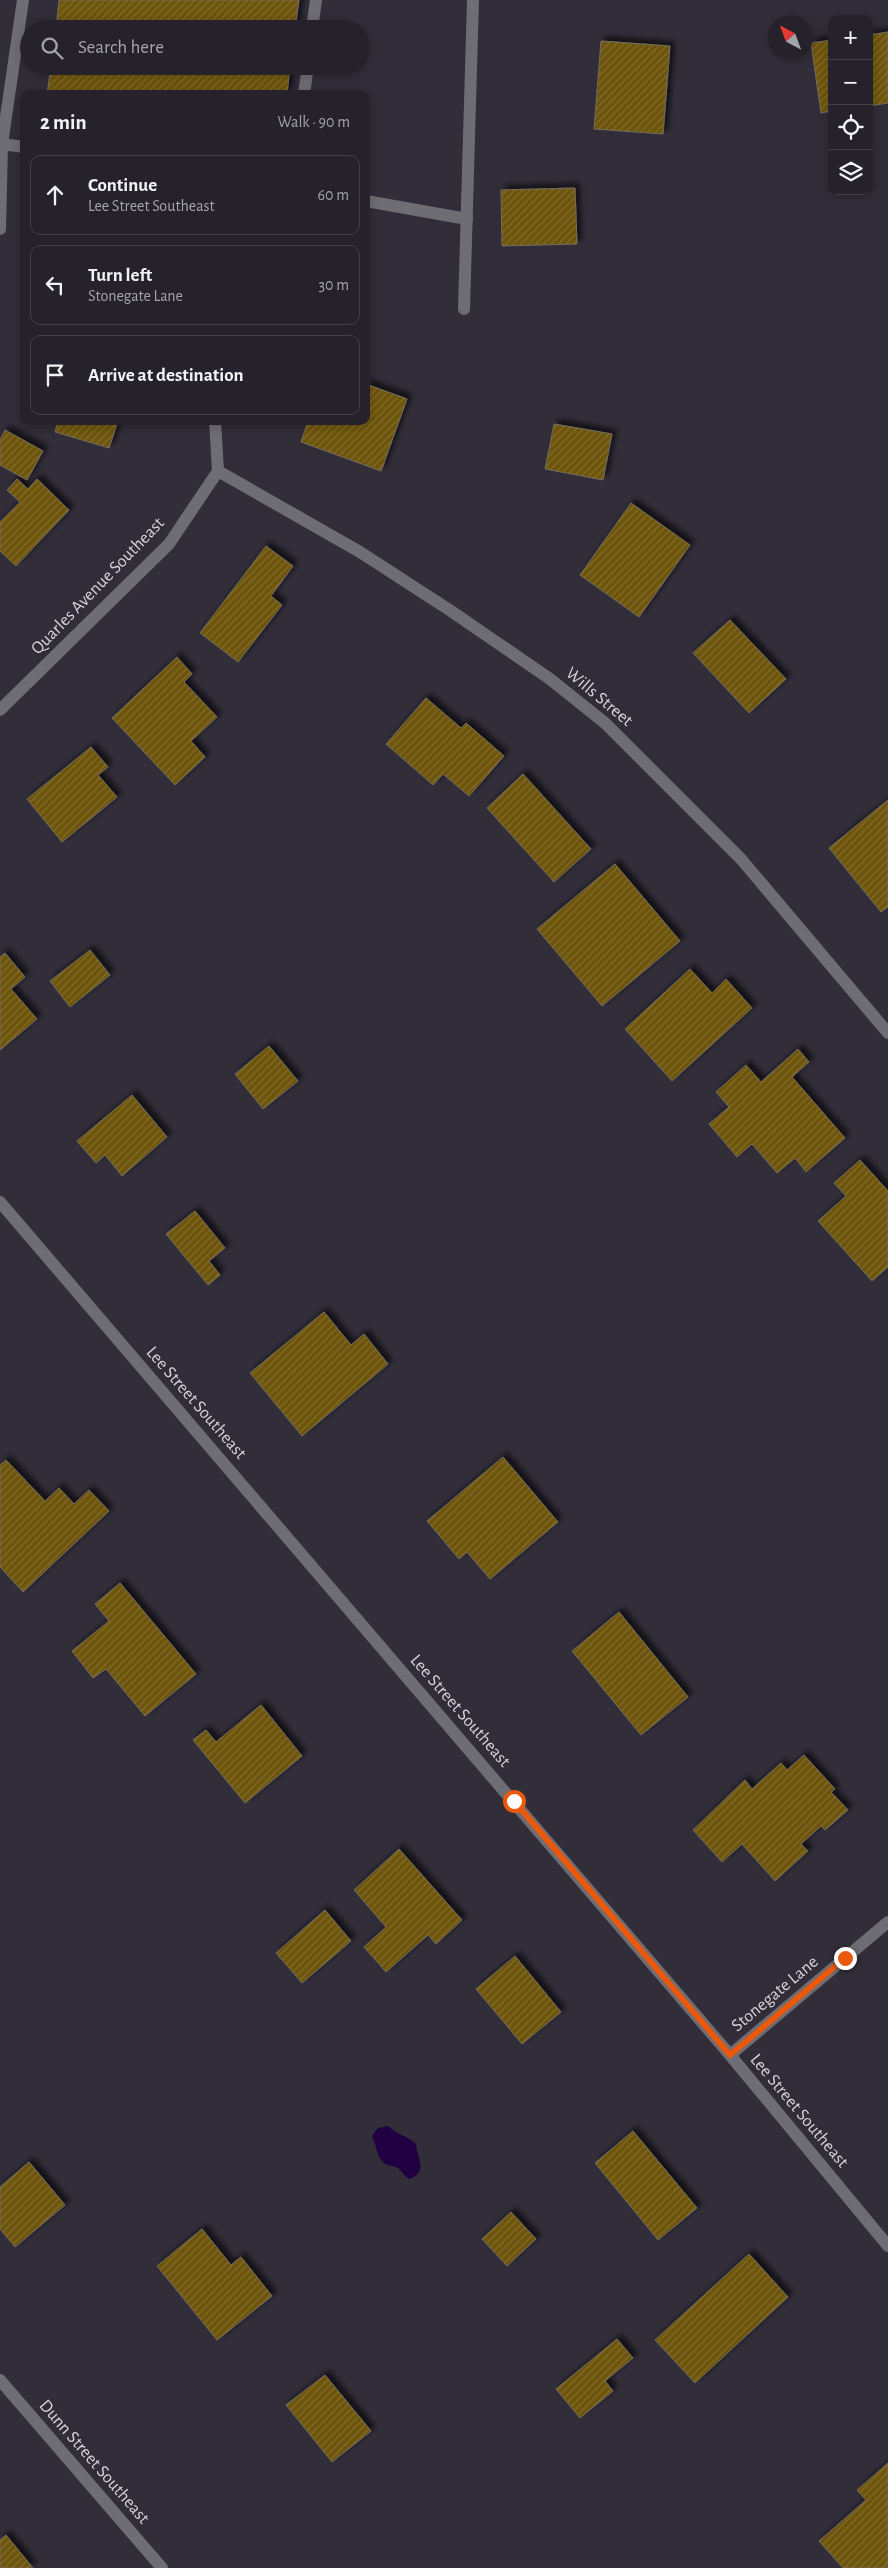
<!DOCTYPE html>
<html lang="en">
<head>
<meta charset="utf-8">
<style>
  :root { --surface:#25222b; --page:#2d2a33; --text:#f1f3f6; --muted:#a3a4a9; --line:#423f47 }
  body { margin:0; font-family:"Alegreya Sans",sans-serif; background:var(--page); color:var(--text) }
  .controls { position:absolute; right:15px; top:15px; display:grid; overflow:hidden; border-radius:10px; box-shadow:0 2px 12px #0003 }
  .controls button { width:45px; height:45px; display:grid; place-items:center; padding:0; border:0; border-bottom:1px solid var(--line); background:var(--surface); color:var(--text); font:25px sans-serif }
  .compass { position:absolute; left:768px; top:15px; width:45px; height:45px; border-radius:50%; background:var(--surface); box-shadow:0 2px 12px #0003; rotate:319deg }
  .stop { position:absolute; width:15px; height:15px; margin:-11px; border:4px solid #ea580c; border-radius:50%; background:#fff }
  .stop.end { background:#ea580c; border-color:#fff; box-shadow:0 1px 5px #0008 }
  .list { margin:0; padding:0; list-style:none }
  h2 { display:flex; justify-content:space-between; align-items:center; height:65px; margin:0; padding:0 20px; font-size:21px }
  h2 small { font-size:16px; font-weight:400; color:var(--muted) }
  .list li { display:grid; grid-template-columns:32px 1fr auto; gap:15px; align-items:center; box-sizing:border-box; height:80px; margin:0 10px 10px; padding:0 10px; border:1px solid var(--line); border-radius:10px }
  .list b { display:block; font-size:19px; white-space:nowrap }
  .list p { margin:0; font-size:16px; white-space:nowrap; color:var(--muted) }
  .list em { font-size:16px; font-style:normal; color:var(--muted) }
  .icon { flex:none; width:28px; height:28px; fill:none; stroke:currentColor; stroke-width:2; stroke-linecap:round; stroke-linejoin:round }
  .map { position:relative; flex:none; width:888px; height:2568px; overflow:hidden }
  .search { position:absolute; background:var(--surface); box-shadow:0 2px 12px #0003; left:20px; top:20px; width:350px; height:55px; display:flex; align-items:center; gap:12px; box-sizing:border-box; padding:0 18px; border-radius:28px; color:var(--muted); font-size:19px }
  .panel { position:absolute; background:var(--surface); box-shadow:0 2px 12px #0003; left:20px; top:90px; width:350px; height:335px; border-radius:10px }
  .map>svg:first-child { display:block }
  .water { fill:#200042 }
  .building { fill:url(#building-hatch); stroke:#736d60; filter:url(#shadow) }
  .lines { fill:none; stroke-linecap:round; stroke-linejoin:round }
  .minor { stroke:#6f6d74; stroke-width:12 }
  .route { stroke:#ea580c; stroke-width:6 }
  .labels { text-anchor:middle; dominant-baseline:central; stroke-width:5; stroke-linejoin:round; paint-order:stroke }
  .street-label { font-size:18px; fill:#d5d3db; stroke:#312d39 }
</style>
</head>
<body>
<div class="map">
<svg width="888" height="2568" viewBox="0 0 888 2568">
  <defs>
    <pattern id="building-hatch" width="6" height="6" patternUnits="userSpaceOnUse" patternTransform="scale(1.25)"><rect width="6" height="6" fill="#6e550a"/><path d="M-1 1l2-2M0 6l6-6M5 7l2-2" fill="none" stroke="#826d2d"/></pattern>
    <filter id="shadow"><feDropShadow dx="4.5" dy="-4.5" stdDeviation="2.5" flood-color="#0009"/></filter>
  </defs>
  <rect width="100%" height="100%" fill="#312d39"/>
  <path class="water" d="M388,2126C399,2136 408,2136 416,2144C417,2158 429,2173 409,2179C404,2176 402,2171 398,2168C393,2165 386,2166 383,2162C377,2157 376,2144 372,2136L378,2128Z"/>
  <g class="building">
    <path d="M59,0H299L295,29H56Z"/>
    <path d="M888,32V103L869,106V35Z"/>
    <path d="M832,40V111L821,113L811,43Z"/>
    <path d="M601,41L670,46L663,134L594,129Z"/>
    <path d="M51,66H290L287,94H47Z"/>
    <path d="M575,188L577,244L502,246L501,190Z"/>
    <path d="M366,384L407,399L381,471L301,442L308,421H366Z"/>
    <path d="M58,421H118L109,448L55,432Z"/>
    <path d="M554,424L612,434L603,480L545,469Z"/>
    <path d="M5,430L43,451L27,480L0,465V440Z"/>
    <path d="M17,479L28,489L37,479L69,510L16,566L0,551V522L20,502L7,490Z"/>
    <path d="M631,503L690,545L639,617L580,575Z"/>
    <path d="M266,546L293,566L271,596L282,605L238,662L200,633Z"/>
    <path d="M730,620L786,679L749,713L693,653Z"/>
    <path d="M177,657L192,674L184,682L217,717L191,741L205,757L175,785L112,718Z"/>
    <path d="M426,698L461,728L466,723L504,756L469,796L443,774L433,785L386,744Z"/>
    <path d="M91,747L108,767L98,775L117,797L62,842L27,799Z"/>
    <path d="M523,774L591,849L554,882L487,808Z"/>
    <path d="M888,800V907L881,912L829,848Z"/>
    <path d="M615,864L680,941L602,1006L537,929Z"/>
    <path d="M90,950L110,975L70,1007L50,981Z"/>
    <path d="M5,953L25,977L11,989L37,1019L0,1050V957Z"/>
    <path d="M690,969L712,993L726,979L752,1008L672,1081L625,1029Z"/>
    <path d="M269,1046L298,1081L263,1109L235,1074Z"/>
    <path d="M798,1049L809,1062L792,1077L845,1138L806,1172L795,1158L777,1173L752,1144L737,1157L709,1124L729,1107L716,1092L746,1065L761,1082Z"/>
    <path d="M132,1095L167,1137L122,1176L105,1155L96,1163L77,1141Z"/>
    <path d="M860,1160L888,1191V1267L872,1281L818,1221L846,1196L834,1183Z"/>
    <path d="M195,1211L225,1248L209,1261L220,1275L208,1285L166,1234Z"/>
    <path d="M324,1312L351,1345L364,1334L388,1364L302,1436L250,1373Z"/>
    <path d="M503,1457L558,1522L490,1579L467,1552L459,1559L427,1521Z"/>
    <path d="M6,1460L45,1501L59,1488L74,1504L89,1490L109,1511L23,1592L0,1567V1465Z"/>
    <path d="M120,1583L196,1674L145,1716L106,1669L93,1678L72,1651L109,1621L95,1604Z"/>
    <path d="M619,1612L688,1697L641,1735L572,1651Z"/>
    <path d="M261,1705L302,1756L245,1803L193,1740L206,1730L216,1742Z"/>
    <path d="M804,1755L835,1789L831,1792L848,1810L825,1830L821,1826L801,1844L808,1851L775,1881L742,1844L722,1862L693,1830L745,1780L752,1789L781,1763L787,1770Z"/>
    <path d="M399,1849L462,1920L436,1944L428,1935L386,1972L364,1947L386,1927L354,1890Z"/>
    <path d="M325,1910L351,1941L302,1983L276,1953Z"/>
    <path d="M515,1956L561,2012L522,2044L476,1989Z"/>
    <path d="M633,2131L697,2208L658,2240L595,2163Z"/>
    <path d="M29,2162L65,2205L15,2247L0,2229V2187Z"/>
    <path d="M511,2212L536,2239L507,2266L482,2239Z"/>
    <path d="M202,2229L231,2265L241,2257L272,2296L217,2340L157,2266Z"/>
    <path d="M749,2254L788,2297L695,2383L655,2340Z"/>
    <path d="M617,2339L633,2358L605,2381L613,2391L580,2418L556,2389Z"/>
    <path d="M325,2375L371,2431L332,2462L286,2405Z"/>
    <path d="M888,2463V2568H843L819,2541L866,2500L857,2490Z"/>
    <path d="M6,2535L33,2568H0V2540Z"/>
  </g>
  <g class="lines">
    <g class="minor">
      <path d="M23,0L2,144L24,147"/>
      <path d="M312,29L316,0"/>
      <path d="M304,94L308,66"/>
      <path d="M366,201L467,219"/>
      <path d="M0,229L2,144"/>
      <path d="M464,309L473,0"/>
      <path d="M218,471L360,552L451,611L550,679L605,723L741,859L888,1033"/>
      <path d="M0,710L169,544L218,471L215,421"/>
      <path d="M0,1202L730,2055L888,2246"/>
      <path d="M730,2055L888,1922"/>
      <path d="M0,2380L162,2568"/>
    </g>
  </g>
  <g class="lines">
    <path class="route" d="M514,1801L730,2055L845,1958"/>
  </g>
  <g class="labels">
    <g class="street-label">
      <text transform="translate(98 586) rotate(-46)">Quarles Avenue Southeast</text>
      <text transform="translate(599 697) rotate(40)">Wills Street</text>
      <text transform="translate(196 1403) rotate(49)">Lee Street Southeast</text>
      <text transform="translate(460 1711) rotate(49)">Lee Street Southeast</text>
      <text transform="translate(775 1994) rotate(-40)">Stonegate Lane</text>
      <text transform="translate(799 2111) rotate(50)">Lee Street Southeast</text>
      <text transform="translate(94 2462) rotate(49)">Dunn Street Southeast</text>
    </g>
  </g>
</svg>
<div class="controls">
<button>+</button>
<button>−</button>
<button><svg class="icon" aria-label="locate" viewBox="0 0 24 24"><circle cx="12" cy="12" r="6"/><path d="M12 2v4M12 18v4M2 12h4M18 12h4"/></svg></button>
<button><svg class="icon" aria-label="layers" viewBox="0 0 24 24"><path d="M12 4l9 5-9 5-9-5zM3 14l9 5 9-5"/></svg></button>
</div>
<svg class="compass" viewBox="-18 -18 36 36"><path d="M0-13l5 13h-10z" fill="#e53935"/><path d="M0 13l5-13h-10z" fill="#a3a4a9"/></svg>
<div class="stop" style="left:514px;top:1801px"></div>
<div class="stop end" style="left:845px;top:1958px"></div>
<div class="search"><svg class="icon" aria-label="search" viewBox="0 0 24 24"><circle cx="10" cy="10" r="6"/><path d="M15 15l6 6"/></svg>Search here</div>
<section class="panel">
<h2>2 min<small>Walk · 90 m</small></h2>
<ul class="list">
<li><svg class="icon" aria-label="ahead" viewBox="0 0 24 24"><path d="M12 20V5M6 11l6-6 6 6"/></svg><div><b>Continue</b><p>Lee Street Southeast</p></div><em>60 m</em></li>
<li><svg class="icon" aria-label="left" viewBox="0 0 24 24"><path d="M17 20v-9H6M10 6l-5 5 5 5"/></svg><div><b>Turn left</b><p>Stonegate Lane</p></div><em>30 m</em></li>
<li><svg class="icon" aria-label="arrive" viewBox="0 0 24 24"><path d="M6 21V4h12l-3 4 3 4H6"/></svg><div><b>Arrive at destination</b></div></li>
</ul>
</section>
</div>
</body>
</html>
